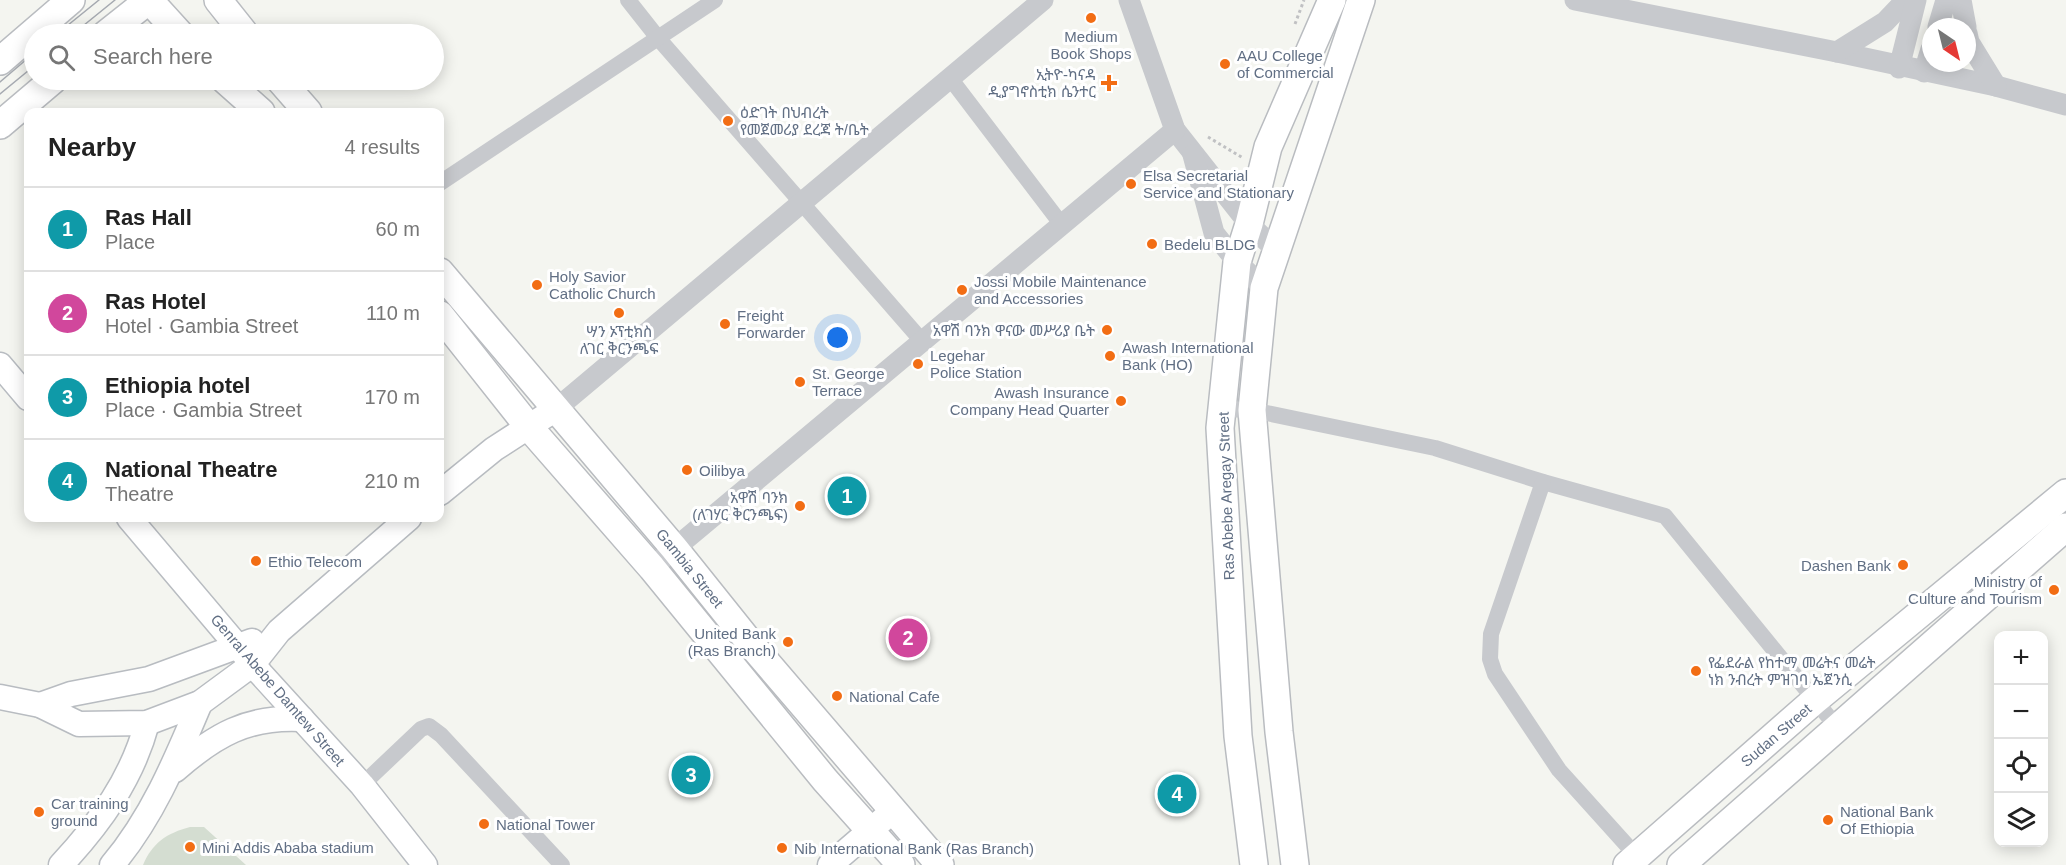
<!DOCTYPE html>
<html lang="en">
<head>
<meta charset="utf-8">
<style>
  :root { --surface:#fff; --page:#f6f6f6; --text:#222; --muted:#767676; --line:#e0e0e0; --accent:#f26d14 }
  body { margin:0; font-family:Helvetica,"Noto Sans Ethiopic",sans-serif; background:var(--page); color:var(--text) }
  .controls { position:absolute; right:18px; bottom:18px; display:grid; overflow:hidden; border-radius:12px; box-shadow:0 3px 15px #0003 }
  .controls button { width:54px; height:54px; display:grid; place-items:center; padding:0; border:0; border-bottom:2px solid var(--line); background:var(--surface); color:var(--text); font:30px sans-serif }
  .compass { position:absolute; left:1922px; top:18px; width:54px; height:54px; border-radius:50%; background:var(--surface); box-shadow:0 3px 15px #0003; rotate:145deg }
  .you { position:absolute; left:838px; top:338px; width:21px; height:21px; margin:-15px; border:4px solid #fff; border-radius:50%; background:#1a73e8; box-shadow:0 0 0 9px #1a73e833 }
  .badge { display:grid; place-items:center; width:39px; height:39px; border-radius:50%; background:var(--accent); color:#fff; font-size:20px; font-weight:700 }
  .pin { position:absolute; translate:-50% -50%; border:3px solid #fff; box-shadow:0 2px 6px #0006 }
  .list { margin:0; padding:0; list-style:none }
  h2 { display:flex; justify-content:space-between; align-items:center; height:78px; margin:0; padding:0 24px; font-size:26px }
  h2 small { font-size:20px; font-weight:400; color:var(--muted) }
  .list li { display:grid; grid-template-columns:39px 1fr auto; gap:18px; align-items:center; box-sizing:border-box; height:84px; padding:0 24px; border-top:2px solid var(--line) }
  .list b { display:block; font-size:22px; white-space:nowrap }
  .list p { margin:0; font-size:20px; white-space:nowrap; color:var(--muted) }
  .list em { font-size:20px; font-style:normal; color:var(--muted) }
  .icon { flex:none; width:33px; height:33px; fill:none; stroke:currentColor; stroke-width:2; stroke-linecap:round; stroke-linejoin:round }
  .map { position:relative; flex:none; width:2066px; height:865px; overflow:hidden }
  .search { position:absolute; background:var(--surface); box-shadow:0 3px 15px #0003; left:24px; top:24px; width:420px; height:66px; display:flex; align-items:center; gap:15px; box-sizing:border-box; padding:0 21px; border-radius:33px; color:var(--muted); font-size:22px }
  .panel { position:absolute; background:var(--surface); box-shadow:0 3px 15px #0003; left:24px; top:108px; width:420px; height:414px; border-radius:12px }
  .map>svg:first-child { display:block }
  .green { fill:#d4ddd1 }
  .lines { fill:none; stroke-linecap:round; stroke-linejoin:round }
  .secondary-casing { stroke:#b8bcc1; stroke-width:27 }
  .primary-casing { stroke:#b9bcc0; stroke-width:30 }
  .path { stroke:#c0c1c3; stroke-width:3; stroke-dasharray:3 3; stroke-linecap:butt }
  .minor { stroke:#c7c9cd; stroke-width:16 }
  .tertiary { stroke:#c7c9cd; stroke-width:21 }
  .secondary { stroke:#fff; stroke-width:24 }
  .primary { stroke:#fff; stroke-width:27 }
  .tram { stroke:#a6aab1; stroke-width:1.5 }
  .poi-dot { fill:#f26d14; stroke:#fff; stroke-width:2 }
  .labels { text-anchor:middle; dominant-baseline:central; stroke-width:6; stroke-linejoin:round; paint-order:stroke }
  .poi-label { font-size:15px; fill:#616f84; stroke:#fff; text-anchor:start }
  .street-label { font-size:15px; fill:#616f84; stroke:#fff }
</style>
</head>
<body>
<div class="map">
<svg width="2066" height="865" viewBox="0 0 2066 865">
  <rect width="100%" height="100%" fill="#f4f5f0"/>
  <path class="green" d="M190,827H204L246,865H143C152,843 167,833 190,827Z"/>
  <g class="lines">
    <defs>
      <g id="secondary">
        <path d="M0,365L28,398"/>
        <path d="M440,493L494,449L556,409"/>
        <path d="M129,518L261,674L362,785L425,865"/>
        <path d="M0,697L40,705L79,724L147,723L200,703L253,664L279,631L409,518"/>
        <path d="M40,705L71,694L149,679L252,641"/>
        <path d="M175,770C215,735 248,716 302,719"/>
        <path d="M61,865C100,823 132,779 147,723"/>
        <path d="M112,865C152,818 176,760 200,703"/>
        <path d="M830,865L894,810"/>
      </g>
      <g id="primary">
        <path d="M149,0L180,34"/>
        <path d="M218,0L245,34"/>
        <path d="M106,34L149,0"/>
        <path d="M0,61L71,0"/>
        <path d="M225,80L261,112"/>
        <path d="M280,80L308,112"/>
        <path d="M0,125L53,80"/>
        <path d="M440,272L674,548L755,649L940,865"/>
        <path d="M440,315L528,426L652,568L825,780L901,865"/>
        <path d="M1254,865L1238,736L1220,428L1237,262L1249,224L1268,147L1332,0"/>
        <path d="M1295,865L1279,732L1252,410L1264,288L1361,0"/>
        <path d="M1627,865L1814,701L2066,493"/>
        <path d="M1681,865L2066,527"/>
      </g>
    </defs>
    <use href="#secondary" class="secondary-casing"/>
    <use href="#primary" class="primary-casing"/>
    <g class="path">
      <path d="M1295,24L1304,0"/>
      <path d="M1208,137L1243,158"/>
    </g>
    <g class="minor">
      <path d="M628,0L658,38L922,341"/>
      <path d="M950,78L1062,225"/>
      <path d="M440,183L715,0"/>
      <path d="M1222,409L1252,410L1435,448L1543,482L1665,516L1836,726"/>
      <path d="M1543,482L1491,634L1490,659L1495,674L1559,770L1642,862"/>
      <path d="M362,785L421,729L429,726L441,735L562,865"/>
    </g>
    <g class="tertiary">
      <path d="M1129,0L1175,130L1249,224L1276,250"/>
      <path d="M1575,0L1837,52L1996,86L2066,105"/>
      <path d="M1961,0L1966,27"/>
      <path d="M1938,27L1946,0"/>
      <path d="M1967,33L1969,42L1996,86"/>
      <path d="M1837,52L1885,22L1906,0"/>
      <path d="M1899,68L1916,0"/>
      <path d="M1924,72L1931,49"/>
      <path d="M1193,155L1214,233L1237,262L1264,288"/>
      <path d="M556,409L1043,0"/>
      <path d="M662,559L1175,130"/>
    </g>
    <use href="#secondary" class="secondary"/>
    <use href="#primary" class="primary"/>
    <g class="tram">
      <path d="M57,34L99,0"/>
      <path d="M73,34L115,0"/>
      <path d="M0,82L34,53"/>
      <path d="M0,94L34,66"/>
    </g>
  </g>
  <g class="poi-dot">
    <circle cx="1091" cy="18" r="6"/>
    <circle cx="1225" cy="64" r="6"/>
    <path d="M1106 74h6v6h6v6h-6v6h-6v-6h-6v-6h6z"/>
    <circle cx="728" cy="121" r="6"/>
    <circle cx="1131" cy="184" r="6"/>
    <circle cx="1152" cy="244" r="6"/>
    <circle cx="537" cy="285" r="6"/>
    <circle cx="962" cy="290" r="6"/>
    <circle cx="619" cy="313" r="6"/>
    <circle cx="725" cy="324" r="6"/>
    <circle cx="1107" cy="330" r="6"/>
    <circle cx="1110" cy="356" r="6"/>
    <circle cx="918" cy="364" r="6"/>
    <circle cx="800" cy="382" r="6"/>
    <circle cx="1121" cy="401" r="6"/>
    <circle cx="687" cy="470" r="6"/>
    <circle cx="800" cy="506" r="6"/>
    <circle cx="256" cy="561" r="6"/>
    <circle cx="1903" cy="565" r="6"/>
    <circle cx="2054" cy="590" r="6"/>
    <circle cx="788" cy="642" r="6"/>
    <circle cx="1696" cy="671" r="6"/>
    <circle cx="837" cy="696" r="6"/>
    <circle cx="39" cy="812" r="6"/>
    <circle cx="1828" cy="820" r="6"/>
    <circle cx="484" cy="824" r="6"/>
    <circle cx="190" cy="847" r="6"/>
    <circle cx="782" cy="848" r="6"/>
  </g>
  <g class="labels">
    <g class="poi-label">
      <text x="1091" y="36" text-anchor="middle">Medium<tspan x="1091" dy="17">Book Shops</tspan></text>
      <text x="1237" y="55">AAU College<tspan x="1237" dy="17">of Commercial</tspan></text>
      <text x="1096" y="74" text-anchor="end">ኢትዮ-ካናዳ<tspan x="1096" dy="17">ዲያግኖስቲክ ሴንተር</tspan></text>
      <text x="740" y="112">ዕድገት በህብረት<tspan x="740" dy="17">የመጀመሪያ ደረጃ ት/ቤት</tspan></text>
      <text x="1143" y="175">Elsa Secretarial<tspan x="1143" dy="17">Service and Stationary</tspan></text>
      <text x="1164" y="244">Bedelu BLDG</text>
      <text x="549" y="276">Holy Savior<tspan x="549" dy="17">Catholic Church</tspan></text>
      <text x="974" y="281">Jossi Mobile Maintenance<tspan x="974" dy="17">and Accessories</tspan></text>
      <text x="737" y="315">Freight<tspan x="737" dy="17">Forwarder</tspan></text>
      <text x="1095" y="330" text-anchor="end">አዋሽ ባንክ ዋናው መሥሪያ ቤት</text>
      <text x="619" y="331" text-anchor="middle">ሣን ኦፕቲክስ<tspan x="619" dy="17">ለገር ቅርንጫፍ</tspan></text>
      <text x="1122" y="347">Awash International<tspan x="1122" dy="17">Bank (HO)</tspan></text>
      <text x="930" y="355">Legehar<tspan x="930" dy="17">Police Station</tspan></text>
      <text x="812" y="373">St. George<tspan x="812" dy="17">Terrace</tspan></text>
      <text x="1109" y="392" text-anchor="end">Awash Insurance<tspan x="1109" dy="17">Company Head Quarter</tspan></text>
      <text x="699" y="470">Oilibya</text>
      <text x="788" y="497" text-anchor="end">አዋሽ ባንክ<tspan x="788" dy="17">(ለገሃር ቅርንጫፍ)</tspan></text>
      <text x="268" y="561">Ethio Telecom</text>
      <text x="1891" y="565" text-anchor="end">Dashen Bank</text>
      <text x="2042" y="581" text-anchor="end">Ministry of<tspan x="2042" dy="17">Culture and Tourism</tspan></text>
      <text x="776" y="633" text-anchor="end">United Bank<tspan x="776" dy="17">(Ras Branch)</tspan></text>
      <text x="1708" y="662">የፌደራል የከተማ መሬትና መሬት<tspan x="1708" dy="17">ነክ ንብረት ምዝገባ ኤጀንሲ</tspan></text>
      <text x="849" y="696">National Cafe</text>
      <text x="51" y="803">Car training<tspan x="51" dy="17">ground</tspan></text>
      <text x="1840" y="811">National Bank<tspan x="1840" dy="17">Of Ethiopia</tspan></text>
      <text x="496" y="824">National Tower</text>
      <text x="202" y="847">Mini Addis Ababa stadium</text>
      <text x="794" y="848">Nib International Bank (Ras Branch)</text>
    </g>
    <g class="street-label">
      <text transform="translate(1226 496) rotate(-92)">Ras Abebe Aregay Street</text>
      <text transform="translate(690 568) rotate(51)">Gambia Street</text>
      <text transform="translate(278 690) rotate(49)">Genral Abebe Damtew Street</text>
      <text transform="translate(1776 735) rotate(-41)">Sudan Street</text>
    </g>
  </g>
</svg>
<div class="controls">
<button>+</button>
<button>−</button>
<button><svg class="icon" aria-label="locate" viewBox="0 0 24 24"><circle cx="12" cy="12" r="6"/><path d="M12 2v4M12 18v4M2 12h4M18 12h4"/></svg></button>
<button><svg class="icon" aria-label="layers" viewBox="0 0 24 24"><path d="M12 4l9 5-9 5-9-5zM3 14l9 5 9-5"/></svg></button>
</div>
<svg class="compass" viewBox="-18 -18 36 36"><path d="M0-13l5 13h-10z" fill="#e53935"/><path d="M0 13l5-13h-10z" fill="#767676"/></svg>
<div class="you"></div>
<div class="pin badge" style="left:847px;top:496px;background:#0f9aa8">1</div>
<div class="pin badge" style="left:908px;top:638px;background:#d1479c">2</div>
<div class="pin badge" style="left:691px;top:775px;background:#0f9aa8">3</div>
<div class="pin badge" style="left:1177px;top:794px;background:#0f9aa8">4</div>
<div class="search"><svg class="icon" aria-label="search" viewBox="0 0 24 24"><circle cx="10" cy="10" r="6"/><path d="M15 15l6 6"/></svg>Search here</div>
<section class="panel">
<h2>Nearby<small>4 results</small></h2>
<ul class="list">
<li><span class="badge" style="background:#0f9aa8">1</span><div><b>Ras Hall</b><p>Place</p></div><em>60 m</em></li>
<li><span class="badge" style="background:#d1479c">2</span><div><b>Ras Hotel</b><p>Hotel · Gambia Street</p></div><em>110 m</em></li>
<li><span class="badge" style="background:#0f9aa8">3</span><div><b>Ethiopia hotel</b><p>Place · Gambia Street</p></div><em>170 m</em></li>
<li><span class="badge" style="background:#0f9aa8">4</span><div><b>National Theatre</b><p>Theatre</p></div><em>210 m</em></li>
</ul>
</section>
</div>
</body>
</html>
